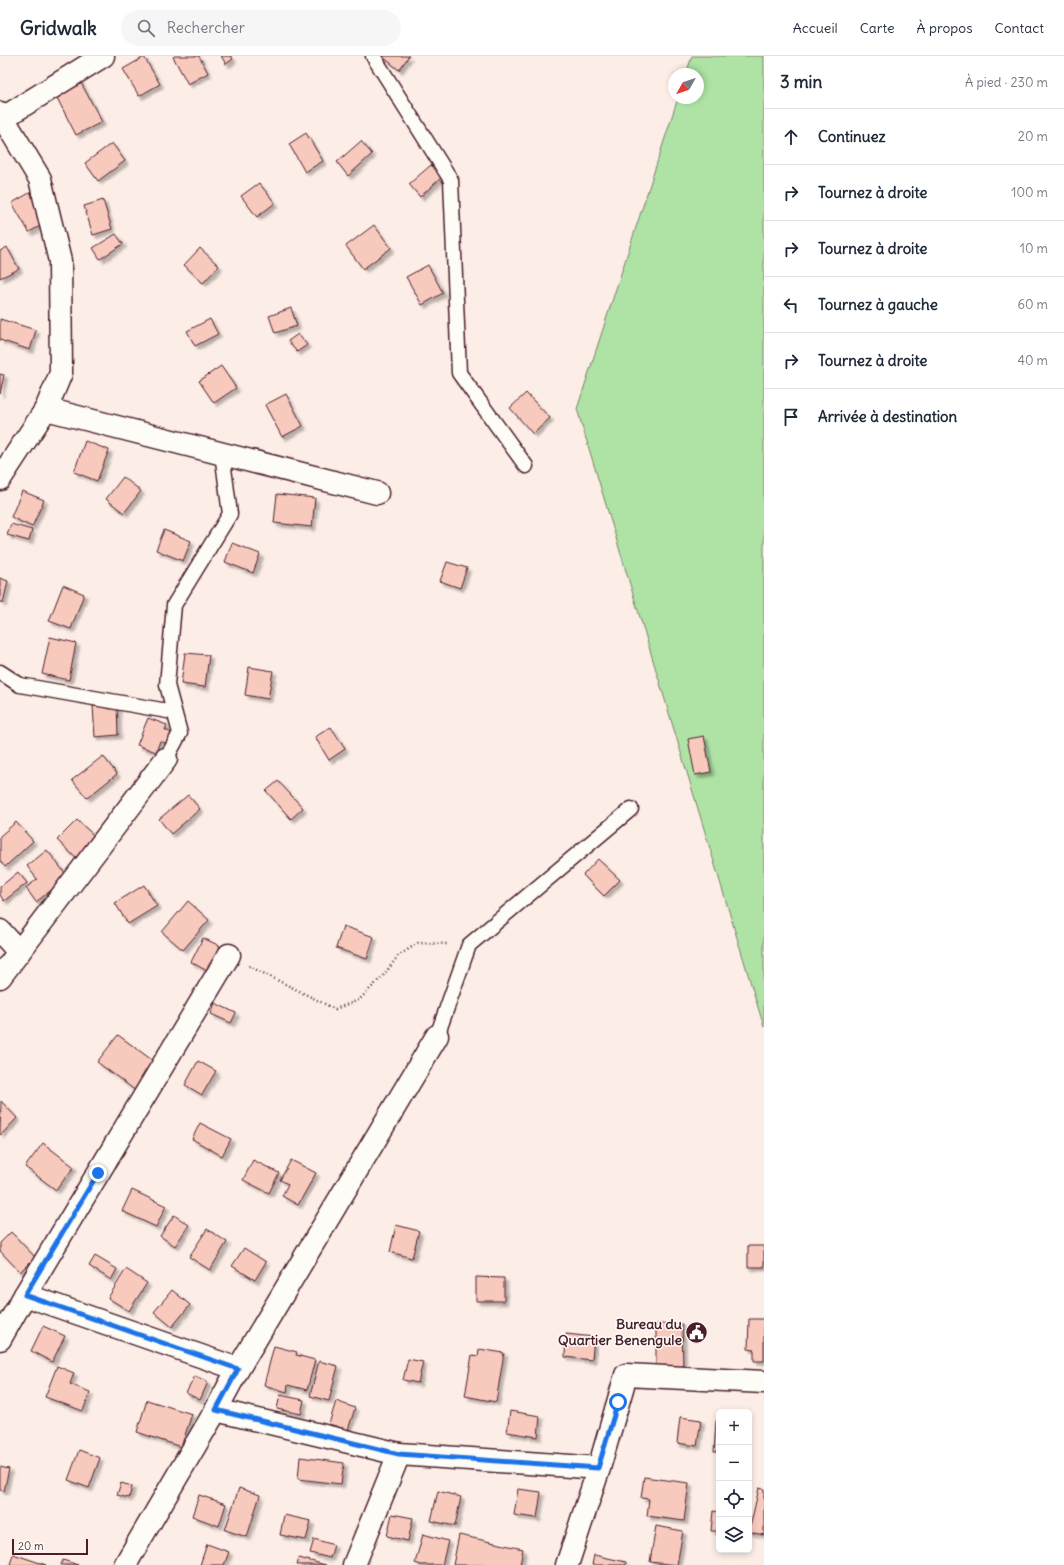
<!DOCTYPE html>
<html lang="fr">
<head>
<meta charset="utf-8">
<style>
  :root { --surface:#fff; --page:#f6f6f7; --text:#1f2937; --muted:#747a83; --line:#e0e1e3 }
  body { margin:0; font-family:Delius,sans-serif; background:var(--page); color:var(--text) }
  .controls { position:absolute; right:12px; bottom:12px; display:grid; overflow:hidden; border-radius:6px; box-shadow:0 2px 6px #0003 }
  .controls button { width:36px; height:36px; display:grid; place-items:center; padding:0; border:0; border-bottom:1px solid var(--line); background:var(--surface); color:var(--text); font:20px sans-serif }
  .compass { position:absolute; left:668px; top:12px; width:36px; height:36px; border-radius:50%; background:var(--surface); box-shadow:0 2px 6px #0003; rotate:230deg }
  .scale { position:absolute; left:12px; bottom:10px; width:76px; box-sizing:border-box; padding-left:4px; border:2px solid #4a1f2b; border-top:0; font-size:11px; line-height:14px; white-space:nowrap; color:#4a1f2b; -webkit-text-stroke:3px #fdfcf7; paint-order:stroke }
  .stop { position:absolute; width:12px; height:12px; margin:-9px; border:3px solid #1a73e8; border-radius:50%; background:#fff }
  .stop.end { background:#1a73e8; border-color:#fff; box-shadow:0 1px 4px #0008 }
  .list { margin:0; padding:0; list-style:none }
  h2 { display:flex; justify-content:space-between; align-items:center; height:52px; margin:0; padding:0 16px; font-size:17px }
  h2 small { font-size:13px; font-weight:400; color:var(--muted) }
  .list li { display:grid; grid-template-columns:26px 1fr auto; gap:12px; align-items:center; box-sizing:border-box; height:56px; padding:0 16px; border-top:1px solid var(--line) }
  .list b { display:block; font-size:15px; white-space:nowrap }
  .list em { font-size:13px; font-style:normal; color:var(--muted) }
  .icon { flex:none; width:22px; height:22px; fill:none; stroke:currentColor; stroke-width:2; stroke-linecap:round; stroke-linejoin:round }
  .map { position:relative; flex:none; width:764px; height:1509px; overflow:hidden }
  header { display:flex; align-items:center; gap:24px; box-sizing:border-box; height:56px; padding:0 20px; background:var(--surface); border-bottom:1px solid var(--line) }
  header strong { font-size:19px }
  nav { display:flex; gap:22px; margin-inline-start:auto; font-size:14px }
  .search { width:280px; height:36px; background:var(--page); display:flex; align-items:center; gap:10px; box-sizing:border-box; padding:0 14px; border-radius:22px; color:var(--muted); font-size:15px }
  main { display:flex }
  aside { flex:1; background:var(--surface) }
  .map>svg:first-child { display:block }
  .green { fill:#aee3a5; stroke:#7c8168 }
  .building { fill:#f8c9bd; stroke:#4a1f2b; filter:url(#shadow) }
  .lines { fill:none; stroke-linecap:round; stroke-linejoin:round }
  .service-casing { stroke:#4a1f2b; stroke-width:17 }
  .minor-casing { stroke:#4a1f2b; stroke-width:25 }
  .path { stroke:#4a1f2b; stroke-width:2.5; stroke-dasharray:1 3; stroke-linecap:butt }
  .service { stroke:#fdfcf7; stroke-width:14 }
  .minor { stroke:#fdfcf7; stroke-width:22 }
  .route { stroke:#1a73e8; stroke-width:5 }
  .labels { text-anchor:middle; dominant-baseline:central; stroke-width:3; stroke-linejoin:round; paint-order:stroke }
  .poi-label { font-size:14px; font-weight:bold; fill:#4a1f2b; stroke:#fdfcf7; text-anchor:end }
</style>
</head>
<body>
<header>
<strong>Gridwalk</strong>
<div class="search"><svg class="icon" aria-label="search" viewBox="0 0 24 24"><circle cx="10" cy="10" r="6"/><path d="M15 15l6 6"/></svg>Rechercher</div>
<nav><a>Accueil</a><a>Carte</a><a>À propos</a><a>Contact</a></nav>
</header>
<main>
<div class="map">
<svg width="764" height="1509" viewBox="0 0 764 1509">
  <defs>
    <filter id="shadow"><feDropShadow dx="3.5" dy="3.5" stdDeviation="1" flood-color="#0004"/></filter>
  </defs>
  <rect width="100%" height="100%" fill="#fcede6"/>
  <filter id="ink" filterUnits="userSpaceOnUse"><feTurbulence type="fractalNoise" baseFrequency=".025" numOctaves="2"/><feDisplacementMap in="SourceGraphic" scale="8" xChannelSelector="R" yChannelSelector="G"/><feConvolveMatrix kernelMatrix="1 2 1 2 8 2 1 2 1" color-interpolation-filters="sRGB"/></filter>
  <g filter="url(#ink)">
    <path class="green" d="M692,0H764V971L577,353L678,42H698V18H686Z"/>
    <g class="building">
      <path d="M175,0H199L208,17L188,28L173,1Z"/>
      <path d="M221,0H231L233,3L226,8Z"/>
      <path d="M382,0H409L399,14Z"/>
      <path d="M144,1L160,28L139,40L123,13Z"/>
      <path d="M79,23L102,66L76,79L54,36Z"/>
      <path d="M306,77L323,105L305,116L289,88Z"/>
      <path d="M361,85L372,98L348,120L337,106Z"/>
      <path d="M112,87L125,105L98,125L85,107Z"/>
      <path d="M431,109L442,121L420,141L409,128Z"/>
      <path d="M259,127L275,147L257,161L241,140Z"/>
      <path d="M31,136L48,166L29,176L12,147Z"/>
      <path d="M103,144L112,173L93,179L84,150Z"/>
      <path d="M374,169L391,192L363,213L346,190Z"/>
      <path d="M116,178L123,188L100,203L93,192Z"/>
      <path d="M7,191L19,213L0,222V195Z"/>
      <path d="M200,192L219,210L203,227L184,209Z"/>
      <path d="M428,209L443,237L422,249L406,221Z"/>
      <path d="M291,252L297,270L275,277L269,260Z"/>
      <path d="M0,263L36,274L30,294L0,284Z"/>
      <path d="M210,263L218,278L195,290L187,275Z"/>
      <path d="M298,278L307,289L297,296L288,285Z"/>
      <path d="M221,310L236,332L214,347L199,325Z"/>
      <path d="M0,318L4,319L0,338Z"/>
      <path d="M526,337L550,362L533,378L510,352Z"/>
      <path d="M286,338L303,370L282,381L265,349Z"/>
      <path d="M85,385L109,394L97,425L74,416Z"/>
      <path d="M123,421L141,435L124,457L106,443Z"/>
      <path d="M22,435L44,444L32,471L11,461Z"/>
      <path d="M277,438L315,442L312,471L274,467Z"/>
      <path d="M11,468L32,474L29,485L7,479Z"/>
      <path d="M164,474L191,485L183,505L156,494Z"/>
      <path d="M232,487L260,498L253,517L225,506Z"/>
      <path d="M447,506L467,512L460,532L440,525Z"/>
      <path d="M0,522L8,525L3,547L0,546Z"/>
      <path d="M63,529L84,538L71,573L49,565Z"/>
      <path d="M50,581L76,587L69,624L42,618Z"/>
      <path d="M185,597L209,599L205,631L181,628Z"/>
      <path d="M249,611L273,615L268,643L245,639Z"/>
      <path d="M117,649L118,679L95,681L93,650Z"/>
      <path d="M148,662L167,669L165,674L172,677L168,688L160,685L156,696L137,689Z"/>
      <path d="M331,671L345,693L329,704L315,681Z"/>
      <path d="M704,680L711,716L695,719L688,683Z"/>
      <path d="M103,700L117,718L87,742L72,724Z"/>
      <path d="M278,725L303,752L291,763L266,735Z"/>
      <path d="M188,739L200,753L171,778L159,763Z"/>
      <path d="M77,764L101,786L81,807L57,784Z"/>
      <path d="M16,766L33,785L5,811L0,805V780Z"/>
      <path d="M47,794L68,821L36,846L26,832L37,823L27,810Z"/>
      <path d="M598,803L620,824L604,840L583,819Z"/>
      <path d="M18,816L27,827L4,845L0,839V831Z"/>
      <path d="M144,829L157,850L128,868L115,847Z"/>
      <path d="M188,845L209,864L183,894L162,876Z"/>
      <path d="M343,870L374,881L367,903L336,892Z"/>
      <path d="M203,882L220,890L207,915L191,906Z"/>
      <path d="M215,947L236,957L231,967L211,958Z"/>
      <path d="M118,979L156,1007L136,1035L97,1006Z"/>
      <path d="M198,1005L216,1015L202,1039L185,1029Z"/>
      <path d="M1,1045L17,1062L1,1079L0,1078Z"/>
      <path d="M200,1067L231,1083L222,1100L192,1083Z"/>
      <path d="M43,1087L74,1111L56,1134L25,1111Z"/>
      <path d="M253,1104L279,1117L269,1137L243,1124Z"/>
      <path d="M291,1104L316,1117L298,1149L282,1140L288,1128L280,1124Z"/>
      <path d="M132,1134L166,1150L156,1171L122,1155Z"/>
      <path d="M174,1159L189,1169L175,1190L160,1180Z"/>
      <path d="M396,1169L419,1175L412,1202L390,1196Z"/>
      <path d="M207,1173L227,1186L210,1214L189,1201Z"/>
      <path d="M11,1176L35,1201L20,1216L0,1195V1187Z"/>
      <rect x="748" y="1190" width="16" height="21"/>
      <path d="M244,1192L266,1206L255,1224L232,1210Z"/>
      <path d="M95,1200L117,1213L111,1224L89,1210Z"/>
      <path d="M126,1213L147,1227L129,1255L108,1242Z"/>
      <path d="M476,1221L504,1222V1245H476Z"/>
      <path d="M172,1234L190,1249L172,1271L154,1256Z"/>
      <path d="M749,1263H764V1305H754V1294L748,1293Z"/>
      <path d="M656,1268H682L683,1313H656Z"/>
      <path d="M43,1270L65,1280L52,1306L31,1295Z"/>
      <path d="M566,1278L594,1281L592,1304L565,1301Z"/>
      <path d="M274,1290L297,1296L296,1299L315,1304L307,1334L288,1329L287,1336L264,1329Z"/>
      <path d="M479,1293L504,1297L496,1346L465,1340L472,1299L478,1300Z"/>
      <path d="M408,1303L423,1306L418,1327L403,1324Z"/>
      <path d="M319,1305L338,1310L329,1345L310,1340Z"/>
      <path d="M57,1310L74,1317L70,1328L90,1336L83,1355L45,1341Z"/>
      <path d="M195,1320L208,1326L200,1344L186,1337Z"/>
      <path d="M280,1339L304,1344L301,1358L277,1353Z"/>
      <path d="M147,1344L192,1358L181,1391L137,1376Z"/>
      <path d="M336,1345L355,1352L348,1374L329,1368Z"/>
      <path d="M510,1355L540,1360L538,1381L507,1376Z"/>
      <path d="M680,1361L701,1364L697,1390L677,1387Z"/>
      <path d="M716,1365H719V1396H714Z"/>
      <path d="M79,1394L100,1402L89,1432L68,1424Z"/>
      <path d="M300,1401L344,1407L341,1428L298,1423Z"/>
      <path d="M0,1411L9,1413L4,1435L0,1434Z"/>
      <path d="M644,1421L689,1427L684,1465L647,1460L649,1443L641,1442Z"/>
      <path d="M121,1427L132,1430L129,1442L117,1439Z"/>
      <path d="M239,1432L260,1439L247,1481L225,1474Z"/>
      <path d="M759,1432L764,1433V1479L749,1476Z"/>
      <path d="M518,1433L541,1436L537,1462L514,1459Z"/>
      <path d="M438,1435L461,1441L455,1470L431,1465Z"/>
      <path d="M199,1439L226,1448L219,1470L192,1460Z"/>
      <path d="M713,1455L719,1456V1475H711Z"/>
      <path d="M392,1458L413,1462L408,1485L387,1480Z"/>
      <path d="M284,1459L311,1465L306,1484L280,1479Z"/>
      <path d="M656,1470L683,1475L677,1509L650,1506Z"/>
      <path d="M423,1478L448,1485L442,1509H421L415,1507Z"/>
      <path d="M459,1479L523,1493L520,1509H453Z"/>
      <path d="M314,1483L334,1489L330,1502L310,1497Z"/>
      <path d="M207,1488L229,1496L224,1509H200Z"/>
      <path d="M13,1498L46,1509H10Z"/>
      <path d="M594,1499L626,1506V1509H592Z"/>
      <path d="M299,1502L326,1509H297Z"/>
      <path d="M63,1504L78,1509H61Z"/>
    </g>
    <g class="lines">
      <defs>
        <g id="service">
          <path d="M373,0L451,124L459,317L526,410"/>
          <path d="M0,616L20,629L173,656"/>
          <path d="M166,703L180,677L167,629L174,549L230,458L222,397"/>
          <path d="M437,980L469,889L631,753"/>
        </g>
        <g id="minor">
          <path d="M0,57L40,123L60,205L61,317L46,353L0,423"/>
          <path d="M3,62L103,0"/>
          <path d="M46,353L377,437"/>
          <path d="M0,875L19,896"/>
          <path d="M0,921L166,703"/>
          <path d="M25,1239L238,1313"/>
          <path d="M0,1283L25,1239L229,899"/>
          <path d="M216,1354L399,1398L599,1412"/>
          <path d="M125,1509L216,1354L238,1313L437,980"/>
          <path d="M354,1509L399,1398"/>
          <path d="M567,1509L599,1412L626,1319L764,1326"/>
        </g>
      </defs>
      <use href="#service" class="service-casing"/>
      <use href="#minor" class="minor-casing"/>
      <path class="path" d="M249,910L335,953L359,944L383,920L398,900L418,887L449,888"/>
      <use href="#service" class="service"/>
      <use href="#minor" class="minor"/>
    </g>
  </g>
  <g class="lines" filter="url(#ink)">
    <path class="route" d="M98,1117L25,1239L238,1313L216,1354L399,1398L598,1412L618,1346"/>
  </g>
  <defs>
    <symbol id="civic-disc" viewBox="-11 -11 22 22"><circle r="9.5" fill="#4a1f2b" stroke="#fdfcf7"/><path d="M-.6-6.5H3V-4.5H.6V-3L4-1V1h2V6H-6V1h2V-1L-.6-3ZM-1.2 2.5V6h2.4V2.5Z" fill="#fff"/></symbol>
  </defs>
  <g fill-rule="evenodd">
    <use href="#civic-disc" x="684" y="1264" width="25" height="25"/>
  </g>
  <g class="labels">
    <g class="poi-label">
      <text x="682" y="1268">Bureau du<tspan x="682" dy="16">Quartier Benengule</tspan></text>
    </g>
  </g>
</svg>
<div class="controls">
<button>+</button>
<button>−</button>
<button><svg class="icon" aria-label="locate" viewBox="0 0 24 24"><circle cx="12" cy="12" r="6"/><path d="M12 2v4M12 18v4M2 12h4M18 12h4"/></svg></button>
<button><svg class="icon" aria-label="layers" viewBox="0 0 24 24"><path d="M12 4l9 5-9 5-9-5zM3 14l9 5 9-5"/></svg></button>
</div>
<svg class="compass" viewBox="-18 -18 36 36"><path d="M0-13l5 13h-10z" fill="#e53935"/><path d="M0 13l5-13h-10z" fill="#747a83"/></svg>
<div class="scale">20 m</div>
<div class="stop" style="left:618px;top:1346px"></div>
<div class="stop end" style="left:98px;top:1117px"></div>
</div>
<aside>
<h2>3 min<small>À pied · 230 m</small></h2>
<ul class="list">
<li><svg class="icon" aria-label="ahead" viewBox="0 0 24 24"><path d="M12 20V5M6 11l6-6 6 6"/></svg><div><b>Continuez</b></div><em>20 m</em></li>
<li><svg class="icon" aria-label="right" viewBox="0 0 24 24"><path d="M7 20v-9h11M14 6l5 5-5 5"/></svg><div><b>Tournez à droite</b></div><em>100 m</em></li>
<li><svg class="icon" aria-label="right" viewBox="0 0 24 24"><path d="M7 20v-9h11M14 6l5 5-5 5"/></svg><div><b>Tournez à droite</b></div><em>10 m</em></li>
<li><svg class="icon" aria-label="left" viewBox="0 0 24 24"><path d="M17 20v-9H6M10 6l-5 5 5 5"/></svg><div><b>Tournez à gauche</b></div><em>60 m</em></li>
<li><svg class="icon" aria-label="right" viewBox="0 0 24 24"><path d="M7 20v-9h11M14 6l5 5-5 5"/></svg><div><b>Tournez à droite</b></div><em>40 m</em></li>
<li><svg class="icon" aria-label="arrive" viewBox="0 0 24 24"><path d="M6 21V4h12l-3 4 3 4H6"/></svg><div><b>Arrivée à destination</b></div></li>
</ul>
</aside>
</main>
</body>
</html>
